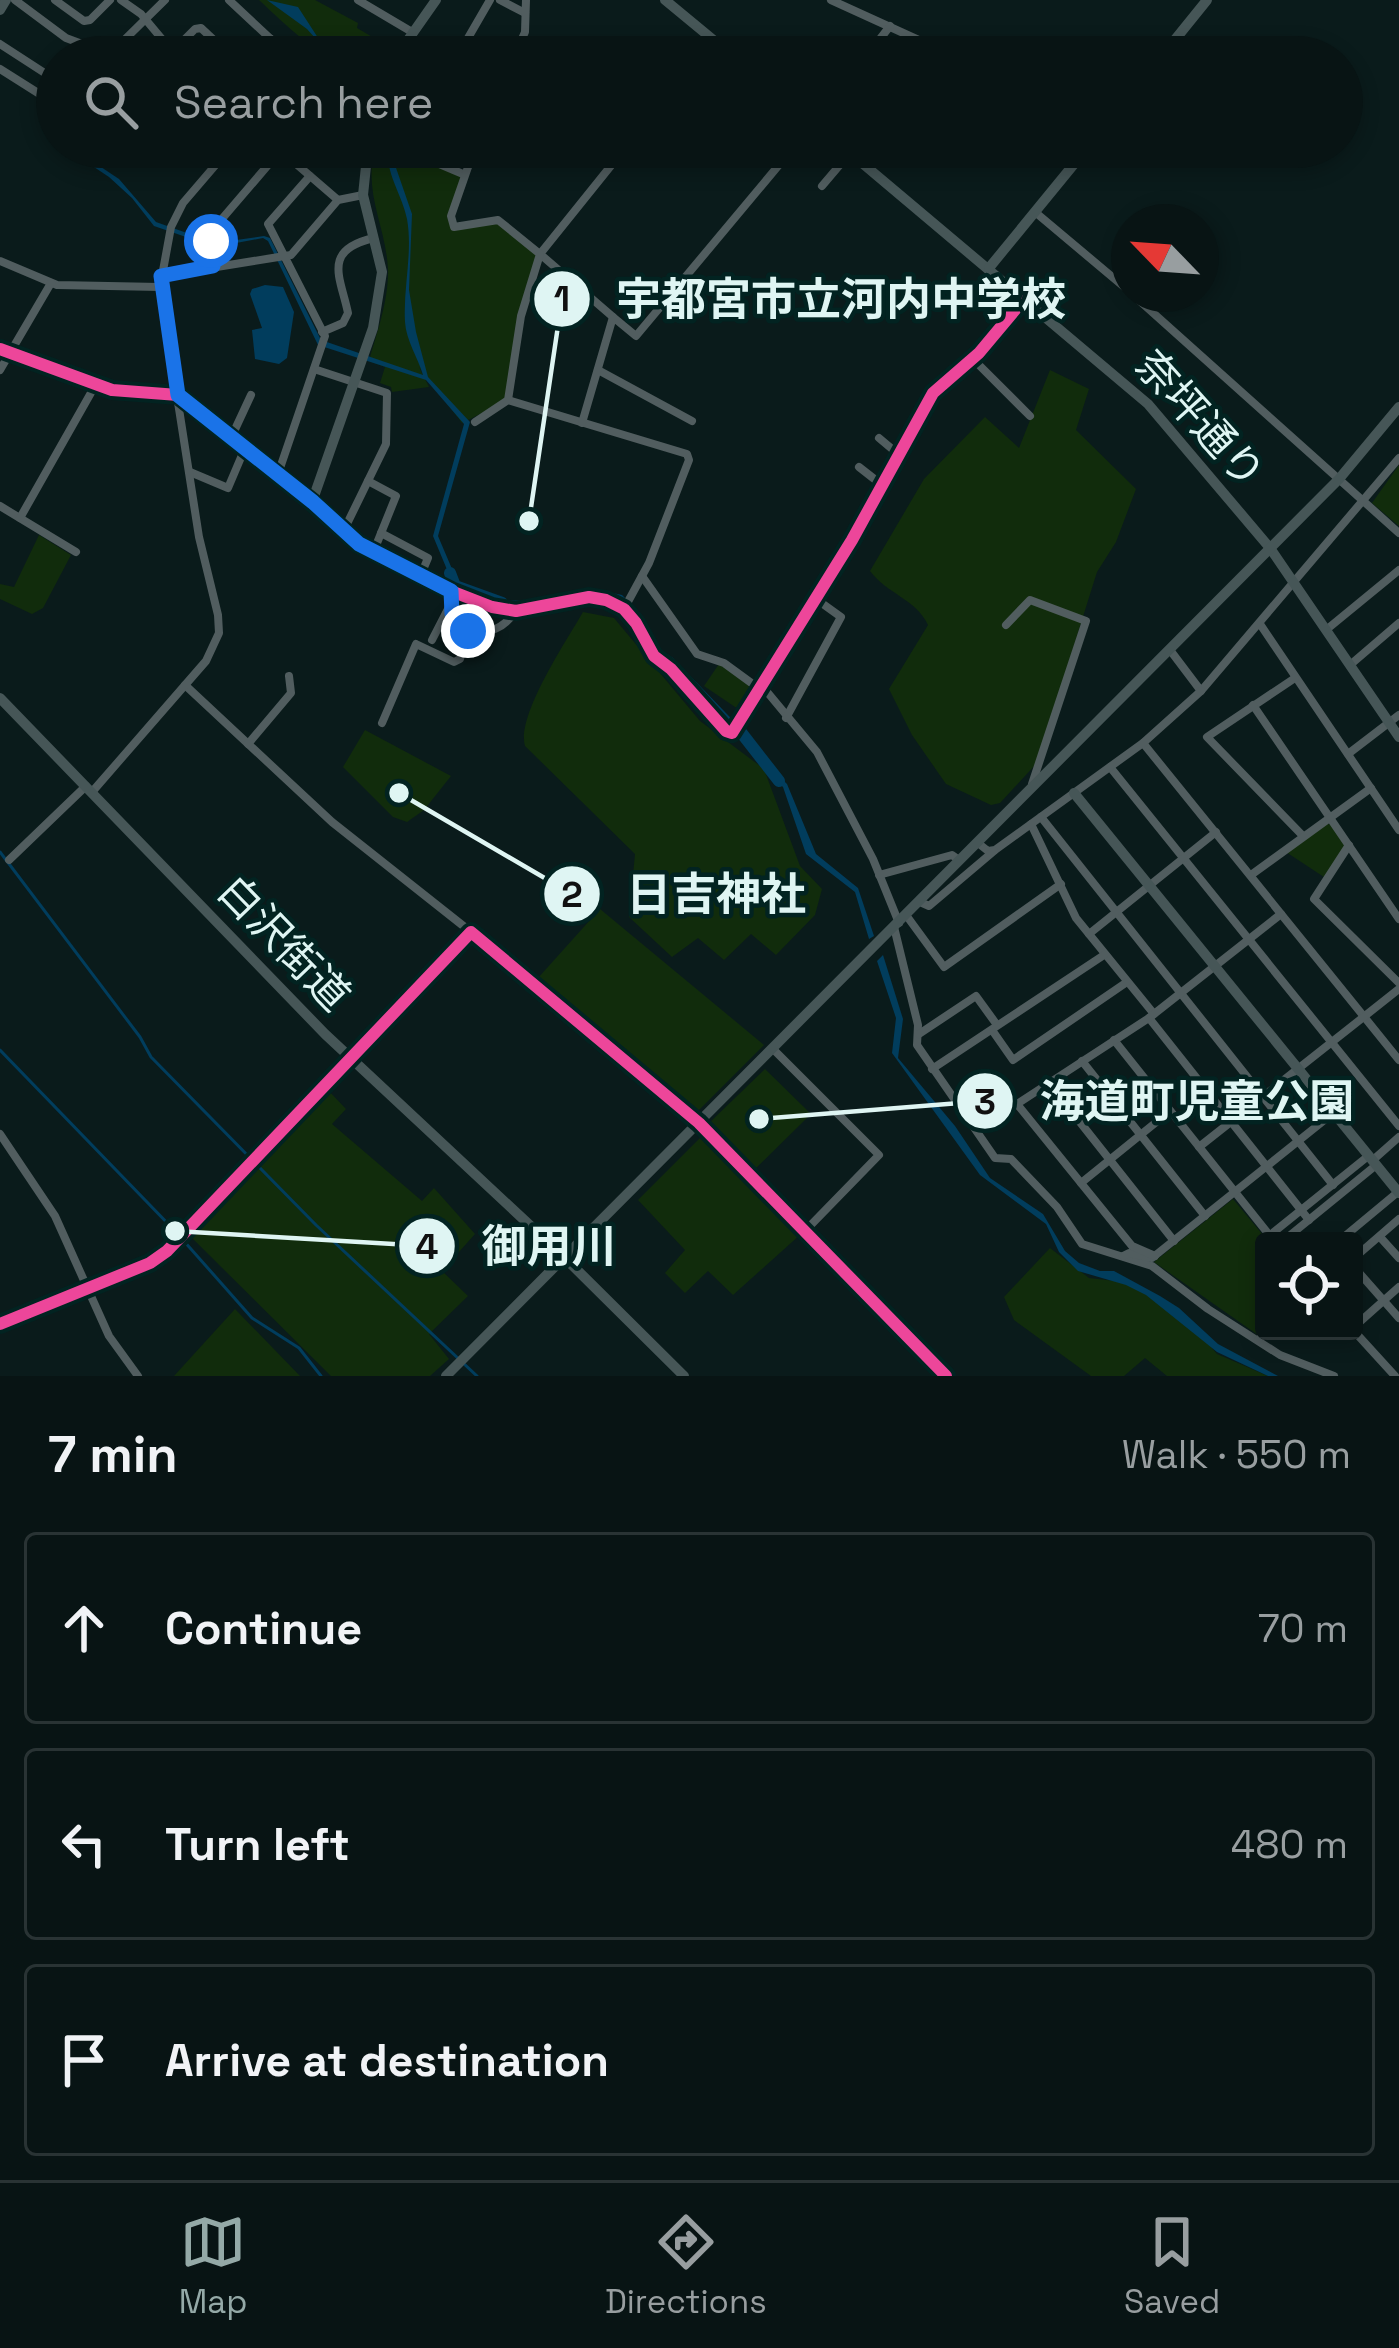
<!DOCTYPE html>
<html lang="en">
<head>
<meta charset="utf-8">
<style>
  :root { --surface:#081414; --page:#162122; --text:#f1f3f6; --muted:#989ea0; --line:#293334; --accent:#94a9a7 }
  body { margin:0; font-family:"Space Grotesk","Noto Sans JP",sans-serif; background:var(--page); color:var(--text) }
  .controls { position:absolute; right:36px; bottom:36px; display:grid; overflow:hidden; border-radius:12px; box-shadow:0 6px 18px #0003 }
  .controls button { width:108px; height:108px; display:grid; place-items:center; padding:0; border:0; border-bottom:3px solid var(--line); background:var(--surface); color:var(--text); font:60px sans-serif }
  .compass { position:absolute; left:1111px; top:204px; width:108px; height:108px; border-radius:50%; background:var(--surface); box-shadow:0 6px 18px #0003; rotate:295deg }
  .stop { position:absolute; width:36px; height:36px; margin:-27px; border:9px solid #1a73e8; border-radius:50%; background:#fff }
  .stop.end { background:#1a73e8; border-color:#fff; box-shadow:0 3px 12px #0008 }
  .list { margin:0; padding:0; list-style:none }
  h2 { display:flex; justify-content:space-between; align-items:center; height:156px; margin:0; padding:0 48px; font-size:51px }
  h2 small { font-size:39px; font-weight:400; color:var(--muted) }
  .list li { display:grid; grid-template-columns:78px 1fr auto; gap:36px; align-items:center; box-sizing:border-box; height:192px; margin:0 24px 24px; padding:0 24px; border:3px solid var(--line); border-radius:12px }
  .list b { display:block; font-size:45px; white-space:nowrap }
  .list em { font-size:39px; font-style:normal; color:var(--muted) }
  .icon { flex:none; width:66px; height:66px; fill:none; stroke:currentColor; stroke-width:2; stroke-linecap:round; stroke-linejoin:round }
  .map { position:relative; flex:none; width:1399px; height:1376px; overflow:hidden }
  .search { position:absolute; background:var(--surface); box-shadow:0 6px 18px #0003; left:36px; right:36px; top:36px; height:132px; display:flex; align-items:center; gap:30px; box-sizing:border-box; padding:0 42px; border-radius:66px; color:var(--muted); font-size:45px }
  .sheet { height:804px; background:var(--surface) }
  nav { display:flex; justify-content:space-around; align-items:center; box-sizing:border-box; height:168px; border-top:3px solid var(--line); background:var(--surface); font-size:33px; color:var(--muted) }
  nav a { display:grid; justify-items:center; gap:6px }
  nav .on { color:var(--accent) }
  .map>svg:first-child { display:block }
  .green { fill:#112c0c }
  .water { fill:#013d5d }
  .lines { fill:none; stroke-linecap:round; stroke-linejoin:round }
  .stream { stroke:#013d5d; stroke-width:3 }
  .river { stroke:#013d5d; stroke-width:12 }
  .street { stroke:#515d5f; stroke-width:8 }
  .secondary { stroke:#465657; stroke-width:10 }
  .cycleway-casing { stroke:#022321; stroke-width:20 }
  .cycleway { stroke:#ed469a; stroke-width:12 }
  .route { stroke:#1a73e8; stroke-width:15 }
  .labels { text-anchor:middle; dominant-baseline:central; stroke-width:9; stroke-linejoin:round; paint-order:stroke }
  .street-label { font-size:42px; fill:#dff5f3; stroke:#022321 }
  .leader { fill:none; stroke:#dff5f3; stroke-width:4.5 }
  .callout-dot { fill:#dff5f3; stroke:#022321; stroke-width:4.5 }
  .mark-label { font-size:36px; text-anchor:middle; font-weight:bold; fill:#111 }
  .callout-label { font-size:45px; text-anchor:middle; font-weight:bold; fill:#dff5f3; stroke:#022321; stroke-width:9; stroke-linejoin:round; paint-order:stroke }
</style>
</head>
<body>
<div class="map">
<svg width="1399" height="1376" viewBox="0 0 1399 1376">
  <rect width="100%" height="100%" fill="#0a1b1b"/>
  <g class="green">
    <path d="M259,0H315L358,23L357,28L393,49L390,57C315,57 313,50 259,0Z"/>
    <path d="M392,147H421L419,156L463,174L451,216L454,227L498,220L536,253L508,400L462,423L419,367L429,387L392,392L391,387L380,383L385,367L369,361C377,333 389,299 388,269C386,229 366,198 373,157H388Z"/>
    <path d="M1050,370L1089,389L1076,430L1136,489L1116,542L1097,572L1037,763L1000,803L991,805L946,784L912,735L889,689L928,625C916,599 887,594 870,571L924,479L985,417L1019,448Z"/>
    <path d="M1399,465V526L1372,503Z"/>
    <path d="M39,535L71,555L43,608L32,614L0,599V584L14,587Z"/>
    <path d="M583,612L614,618L700,721L764,769L800,866L822,889L815,915L776,955L751,934L724,960L698,938L672,957L629,917L635,854L525,746C516,716 567,640 583,612Z"/>
    <path d="M719,664L755,690L741,711L704,686Z"/>
    <path d="M365,730L451,776L424,810L407,822L393,817L343,767Z"/>
    <path d="M1325,823L1331,825L1345,846L1324,877L1286,852Z"/>
    <path d="M600,909L764,1045L697,1112L538,978Z"/>
    <path d="M765,1069L811,1114L752,1172L707,1125Z"/>
    <path d="M326,1088L346,1109L332,1124L422,1201L434,1188L475,1234L442,1271L468,1296L429,1334L449,1359L430,1376H331L191,1237Z"/>
    <path d="M702,1136L801,1234L733,1295L708,1271L685,1293L665,1273L685,1250L638,1200Z"/>
    <path d="M1233,1199L1268,1241H1264V1329L1258,1335L1154,1262Z"/>
    <path d="M1050,1248L1089,1278L1133,1283L1189,1321L1217,1354L1268,1376H1167L1145,1358L1124,1376H1091L1014,1320L1004,1297Z"/>
    <path d="M235,1309L300,1376H174Z"/>
  </g>
  <g class="water">
    <path d="M267,0L298,7L322,44L357,57L324,48L307,29Z"/>
    <path d="M64,147H71L119,179L156,222L215,243L264,236L270,238L321,340L423,375C418,358 406,340 405,322C403,287 413,253 407,219C402,194 385,173 388,147H394V162L412,214L409,290L416,332L428,377L470,422L438,536L458,583L497,600L528,601L594,589L622,595L641,614L657,647L673,658L750,738L745,741L651,646L618,598C578,588 540,612 500,603C484,600 468,591 453,584L433,536L464,424L426,380L318,345L268,241L263,238L215,247L154,226L132,198L109,177Z"/>
    <path d="M265,285L283,287L294,312L287,358L279,364L255,359L252,330L262,328L250,294L252,289Z"/>
    <path d="M772,769L787,784L816,854L858,888L874,936L869,939L855,892L806,854L783,787L768,772Z"/>
    <path d="M883,955L903,1019L898,1058L955,1126L990,1178L1043,1214L1065,1251L1079,1263L1100,1271H1114L1160,1296L1179,1308L1218,1344L1278,1376H1268L1217,1352L1146,1295L1126,1285L1078,1271L1059,1252L1046,1224L980,1175L892,1053L896,1018L877,961Z"/>
  </g>
  <g class="lines">
    <g class="stream">
      <path d="M0,852L140,1037L151,1057L316,1225L477,1376"/>
      <path d="M0,1050L175,1231L252,1318L299,1348L321,1376"/>
    </g>
    <g class="river">
      <path d="M450,573L455,586L502,603"/>
      <path d="M740,731L779,781"/>
    </g>
    <g class="street">
      <path d="M15,0L66,38L117,57"/>
      <path d="M55,0L84,21L90,20L110,0"/>
      <path d="M121,0L141,14L177,57"/>
      <path d="M229,0L290,57"/>
      <path d="M358,0L412,32"/>
      <path d="M500,0L525,13"/>
      <path d="M831,0L956,57"/>
      <path d="M0,44L57,81"/>
      <path d="M172,52L195,29L201,28L232,57"/>
      <path d="M110,54L165,0"/>
      <path d="M253,57L271,39"/>
      <path d="M457,57L490,0"/>
      <path d="M514,57L525,32L526,0"/>
      <path d="M704,57L717,43"/>
      <path d="M866,57L890,26"/>
      <path d="M0,69L57,105"/>
      <path d="M421,147L418,155L463,174"/>
      <path d="M280,150L338,200"/>
      <path d="M822,186L850,153"/>
      <path d="M1035,212L1129,291"/>
      <path d="M0,261L57,285L160,287"/>
      <path d="M213,266L210,247L215,227L281,150"/>
      <path d="M161,276L291,255L338,200L363,195"/>
      <path d="M1132,294L1399,533"/>
      <path d="M613,317L540,254L626,147"/>
      <path d="M322,332L343,323L348,313C341,278 321,250 374,238"/>
      <path d="M0,349L112,390L178,395L312,502L359,544L451,591L492,607L516,611L589,597L606,600L624,609L636,623L654,656L671,669L726,731L732,733L852,540L933,393L979,353L1024,299"/>
      <path d="M973,359L1030,416"/>
      <path d="M314,369L387,393L386,444L344,530"/>
      <path d="M0,370L51,283"/>
      <path d="M598,370L692,421"/>
      <path d="M508,400L687,454L689,460L649,563L624,609"/>
      <path d="M475,422L508,400L521,316L540,254L498,220L454,227L451,216L475,147"/>
      <path d="M582,423L613,317L636,336L794,147"/>
      <path d="M231,438L251,395"/>
      <path d="M879,438L898,454"/>
      <path d="M859,467L882,485"/>
      <path d="M190,472L228,488L245,448"/>
      <path d="M278,474L325,336L268,224L310,176"/>
      <path d="M368,481L396,496L373,553"/>
      <path d="M0,506L76,552"/>
      <path d="M20,518L96,384"/>
      <path d="M381,533L428,558L420,577"/>
      <path d="M642,576L697,654L724,663L761,690"/>
      <path d="M451,591L452,615L468,631"/>
      <path d="M1260,624L1399,830"/>
      <path d="M1006,625L1030,600L1086,621L1032,784"/>
      <path d="M1326,630L1399,570"/>
      <path d="M432,640L449,607"/>
      <path d="M1170,650L1201,691L1399,458"/>
      <path d="M1350,665L1399,623"/>
      <path d="M1295,678L1207,737L1303,836"/>
      <path d="M185,685L332,822L471,932"/>
      <path d="M763,687L817,752L873,859L899,923"/>
      <path d="M1253,705L1399,919"/>
      <path d="M786,718L841,617L816,599"/>
      <path d="M382,723L416,644L454,662L460,659L468,631C490,634 503,629 516,611"/>
      <path d="M1143,743L1399,1060"/>
      <path d="M248,744L291,693L289,676"/>
      <path d="M1348,754L1399,715"/>
      <path d="M1110,767L1399,1126"/>
      <path d="M92,792L206,661L219,633L218,615L199,537L160,287L171,227L183,203L231,147"/>
      <path d="M1041,817L1333,1185"/>
      <path d="M1031,824L1076,918L1154,1014"/>
      <path d="M978,843L988,851L995,850L1143,743L1201,691"/>
      <path d="M1349,845L1314,899L1399,983"/>
      <path d="M9,860L86,786"/>
      <path d="M879,875L952,855L959,860"/>
      <path d="M1251,875L1371,788"/>
      <path d="M920,902L929,906L994,851"/>
      <path d="M906,915L944,967L1061,884"/>
      <path d="M894,927L918,1025L917,1045L995,1158L1011,1159L1057,1207L1082,1244L1152,1266L1208,1309L1280,1355L1334,1376"/>
      <path d="M1089,934L1216,832"/>
      <path d="M1149,1018L1309,1220"/>
      <path d="M992,1030L1013,1060L1127,982"/>
      <path d="M919,1034L976,996L997,1025"/>
      <path d="M1114,1040L1274,1241"/>
      <path d="M773,1049L879,1155L805,1231"/>
      <path d="M1082,1061L1205,1216"/>
      <path d="M932,1069L1104,955"/>
      <path d="M1049,1083L1174,1241"/>
      <path d="M0,1134L55,1216L109,1336L138,1376"/>
      <path d="M1199,1147L1399,989"/>
      <path d="M1373,1160L1399,1137"/>
      <path d="M1081,1183L1170,1111"/>
      <path d="M1269,1236L1367,1157"/>
      <path d="M1380,1237L1399,1258"/>
      <path d="M1283,1241L1375,1166"/>
      <path d="M1339,1241L1398,1192"/>
      <path d="M1123,1256L1129,1253L1152,1258L1332,1114"/>
      <path d="M1155,1256L1132,1246L1017,1104L1149,1018L1281,914"/>
      <path d="M1354,1258L1399,1219"/>
      <path d="M1354,1267L1399,1318"/>
      <path d="M0,1324L150,1263L167,1251L471,932L699,1123L946,1376"/>
      <path d="M1354,1327L1399,1287"/>
      <path d="M1354,1331L1395,1376"/>
      <path d="M1258,1340L1268,1331"/>
    </g>
    <g class="secondary">
      <path d="M665,0L734,57"/>
      <path d="M0,10L6,0"/>
      <path d="M396,57L436,0"/>
      <path d="M1161,57L1207,0"/>
      <path d="M843,147L1148,404L1270,548L1399,737"/>
      <path d="M989,268L1088,147"/>
      <path d="M312,502L373,328L382,272L363,195L368,147"/>
      <path d="M0,698L325,1034L566,1259L684,1376"/>
      <path d="M1074,793L1399,1193"/>
      <path d="M446,1376L1339,479L1399,407"/>
    </g>
    <defs>
      <g id="cycleway">
        <path d="M0,349L112,390L178,395L312,502L359,544L451,591L492,607L516,611L589,597L606,600L624,609L636,623L654,656L671,669L726,731L732,733L852,540L933,393L979,353L1025,298"/>
        <path d="M0,1324L150,1263L167,1251L471,932L699,1123L946,1376"/>
      </g>
    </defs>
    <use href="#cycleway" class="cycleway-casing"/>
    <use href="#cycleway" class="cycleway"/>
  </g>
  <g class="lines">
    <path class="route" d="M211,241L213,266L161,276L178,395L313,502L359,544L451,591L452,614L468,631"/>
  </g>
  <g class="labels">
    <g class="street-label">
      <text transform="translate(1200 419) rotate(48)">奈坪通り</text>
      <text transform="translate(284 943) rotate(46)">白沢街道</text>
    </g>
  </g>
  <path class="leader" d="M529 521L562 299M399 793L572 894M759 1119L985 1101M175 1231L427 1246"/>
  <g class="callout-dot">
    <circle cx="529" cy="521" r="12"/>
    <circle cx="399" cy="793" r="12"/>
    <circle cx="759" cy="1119" r="12"/>
    <circle cx="175" cy="1231" r="12"/>
    <circle cx="562" cy="299" r="30"/>
    <circle cx="572" cy="894" r="30"/>
    <circle cx="985" cy="1101" r="30"/>
    <circle cx="427" cy="1246" r="30"/>
  </g>
  <g class="mark-label">
    <text x="562" y="311">1</text>
    <text x="572" y="907">2</text>
    <text x="985" y="1114">3</text>
    <text x="427" y="1259">4</text>
  </g>
  <g class="callout-label">
    <text x="841" y="315">宇都宮市立河内中学校</text>
    <text x="716" y="910">日吉神社</text>
    <text x="1197" y="1117">海道町児童公園</text>
    <text x="549" y="1262">御用川</text>
  </g>
</svg>
<div class="controls">
<button><svg class="icon" aria-label="locate" viewBox="0 0 24 24"><circle cx="12" cy="12" r="6"/><path d="M12 2v4M12 18v4M2 12h4M18 12h4"/></svg></button>
</div>
<svg class="compass" viewBox="-18 -18 36 36"><path d="M0-13l5 13h-10z" fill="#e53935"/><path d="M0 13l5-13h-10z" fill="#989ea0"/></svg>
<div class="stop" style="left:211px;top:241px"></div>
<div class="stop end" style="left:468px;top:631px"></div>
<div class="search"><svg class="icon" aria-label="search" viewBox="0 0 24 24"><circle cx="10" cy="10" r="6"/><path d="M15 15l6 6"/></svg>Search here</div>
</div>
<section class="sheet">
<h2>7 min<small>Walk · 550 m</small></h2>
<ul class="list">
<li><svg class="icon" aria-label="ahead" viewBox="0 0 24 24"><path d="M12 20V5M6 11l6-6 6 6"/></svg><div><b>Continue</b></div><em>70 m</em></li>
<li><svg class="icon" aria-label="left" viewBox="0 0 24 24"><path d="M17 20v-9H6M10 6l-5 5 5 5"/></svg><div><b>Turn left</b></div><em>480 m</em></li>
<li><svg class="icon" aria-label="arrive" viewBox="0 0 24 24"><path d="M6 21V4h12l-3 4 3 4H6"/></svg><div><b>Arrive at destination</b></div></li>
</ul>
</section>
<nav>
<a class="on"><svg class="icon" aria-label="map" viewBox="0 0 24 24"><path d="M3 6l6-2 6 2 6-2v14l-6 2-6-2-6 2zM9 4v14M15 6v14"/></svg>Map</a>
<a><svg class="icon" aria-label="directions" viewBox="0 0 24 24"><path d="M12 3l9 9-9 9-9-9zM9 14v-3h6M13 9l2 2-2 2"/></svg>Directions</a>
<a><svg class="icon" aria-label="saved" viewBox="0 0 24 24"><path d="M7 4h10v16l-5-4-5 4z"/></svg>Saved</a>
</nav>
</body>
</html>
